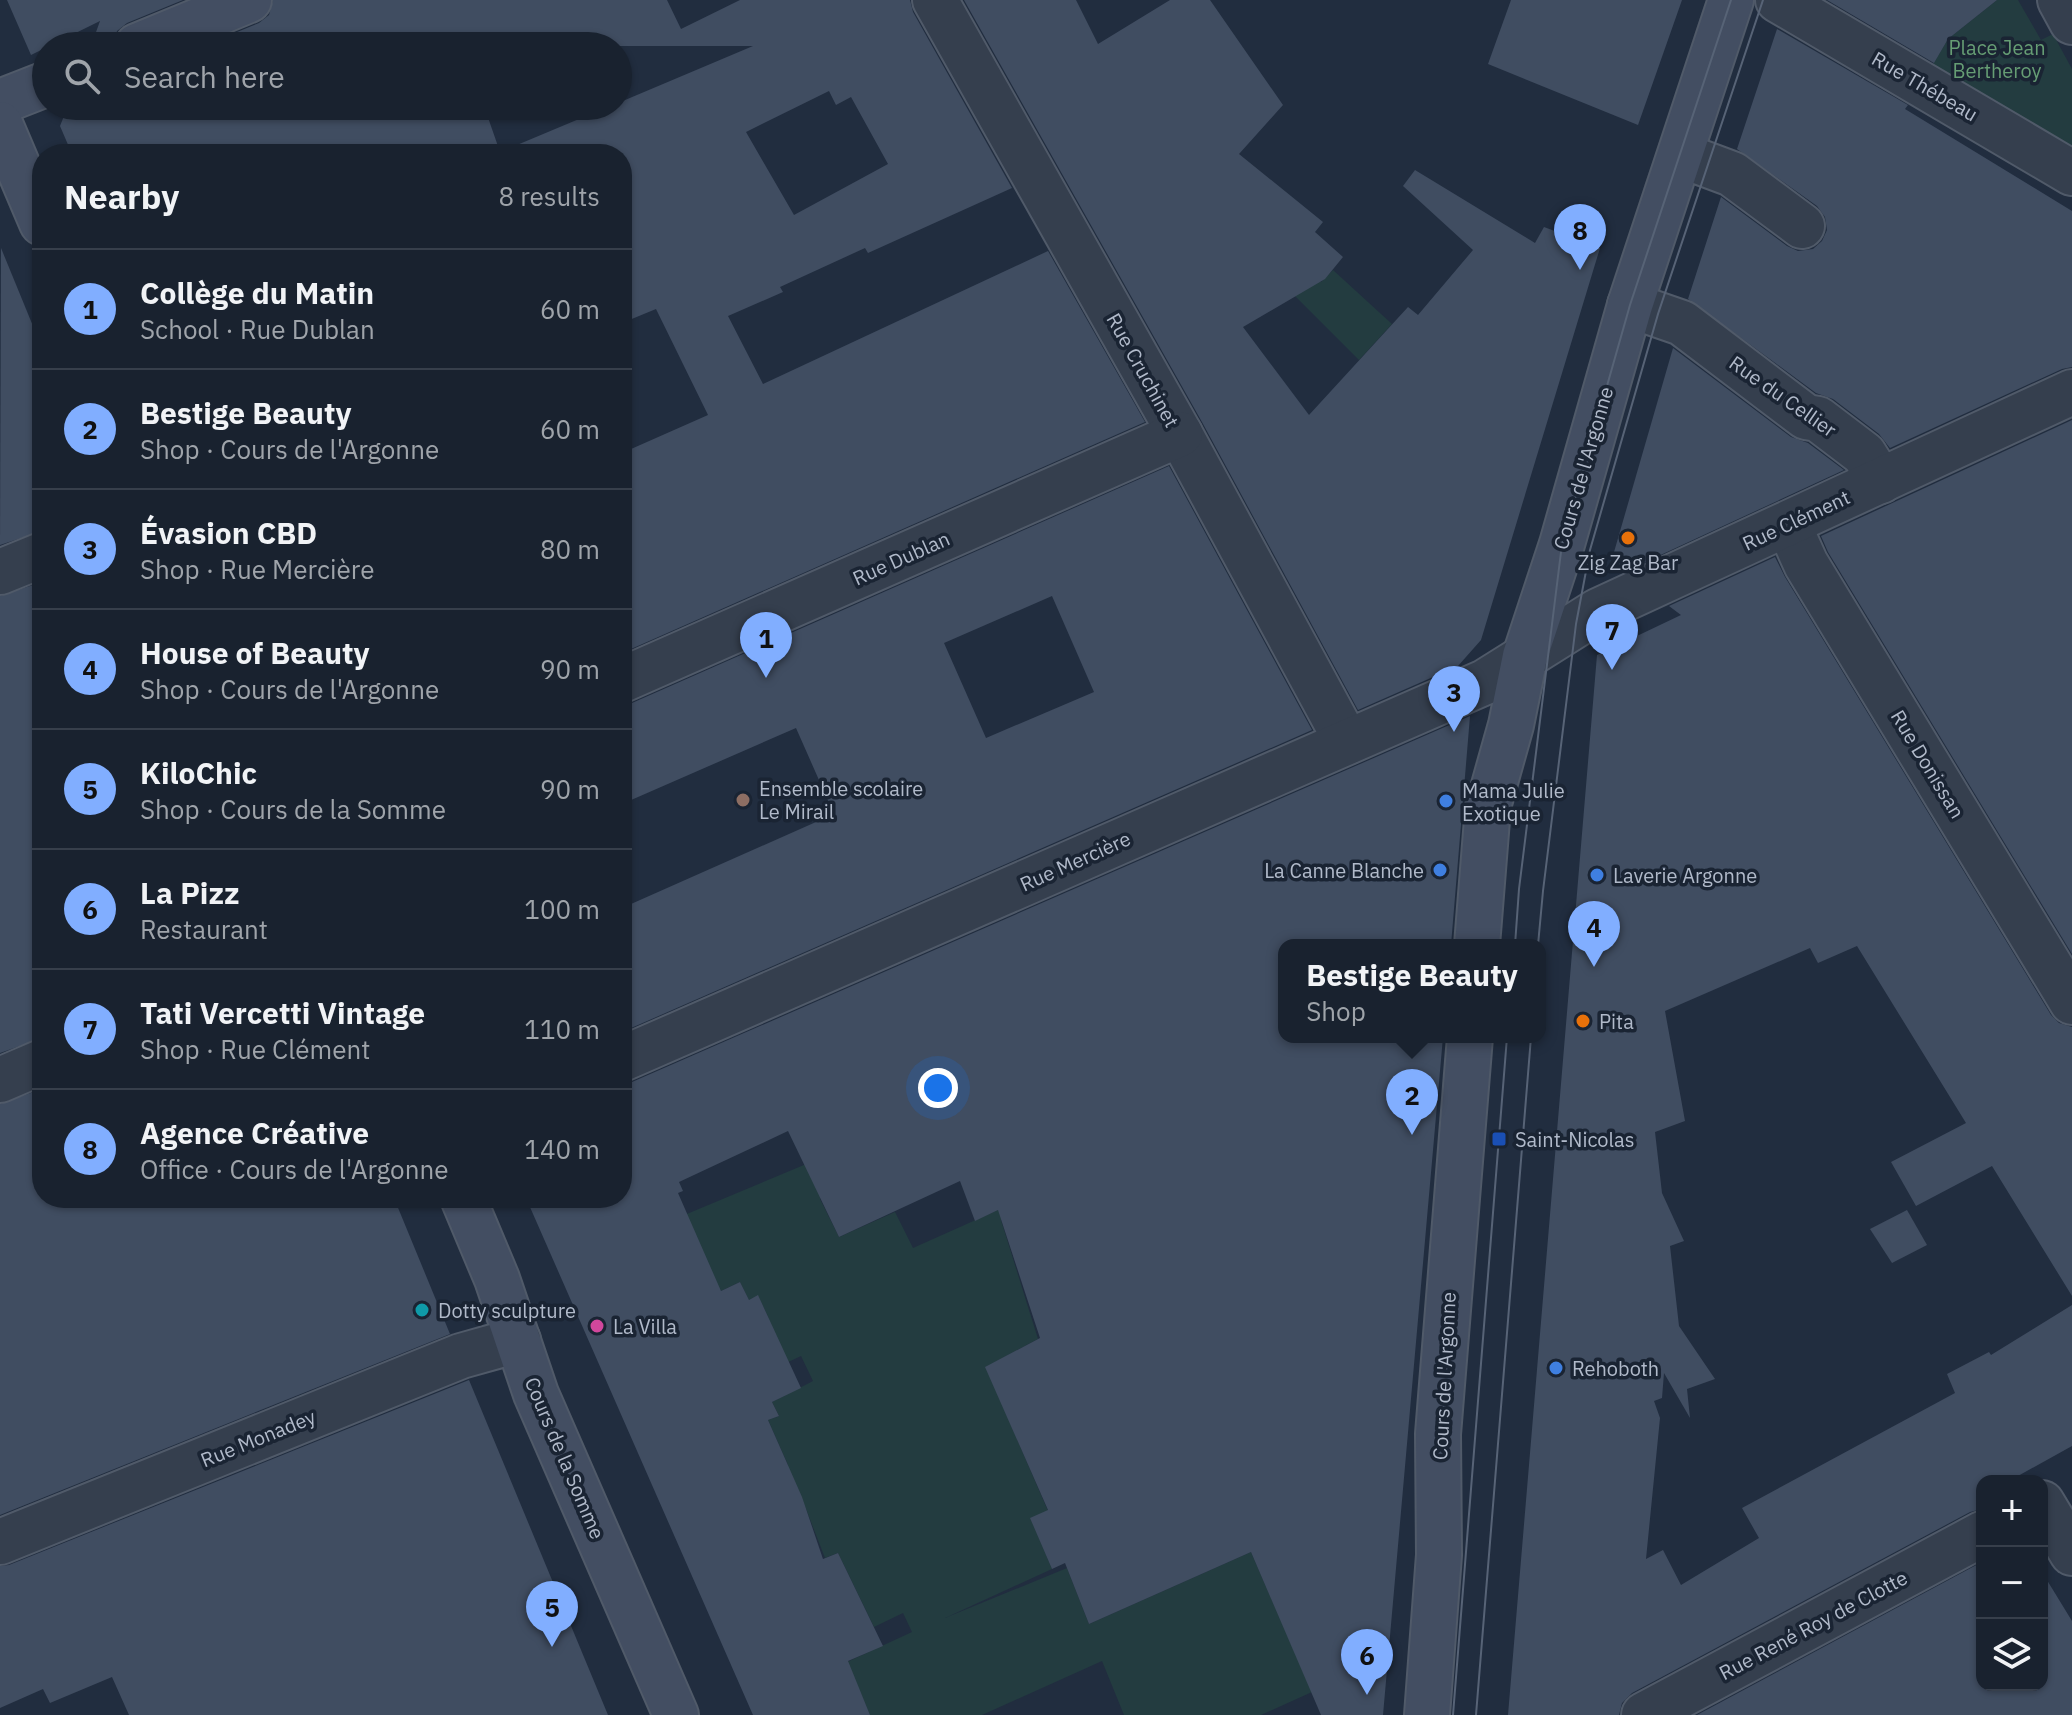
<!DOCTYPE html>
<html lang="en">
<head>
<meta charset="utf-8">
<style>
  :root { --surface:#19222f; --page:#222a37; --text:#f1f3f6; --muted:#9fa4aa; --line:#373f4b; --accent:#81aeff }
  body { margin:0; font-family:"IBM Plex Sans",sans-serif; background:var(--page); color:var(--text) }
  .controls { position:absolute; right:24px; bottom:24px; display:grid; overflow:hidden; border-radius:16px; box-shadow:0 2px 6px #0004 }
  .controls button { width:72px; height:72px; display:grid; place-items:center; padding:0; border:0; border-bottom:2px solid var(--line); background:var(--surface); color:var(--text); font:40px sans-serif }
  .you { position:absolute; left:938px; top:1088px; width:28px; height:28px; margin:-20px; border:6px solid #fff; border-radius:50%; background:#1a73e8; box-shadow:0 0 0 12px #1a73e833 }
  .badge { display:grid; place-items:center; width:52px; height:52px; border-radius:50%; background:var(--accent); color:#111; font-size:26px; font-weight:700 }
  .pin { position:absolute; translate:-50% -66px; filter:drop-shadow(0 2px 4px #0008) }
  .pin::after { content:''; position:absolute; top:42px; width:28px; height:24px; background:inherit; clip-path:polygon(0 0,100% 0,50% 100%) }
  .popup { position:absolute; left:1278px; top:939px; width:268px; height:104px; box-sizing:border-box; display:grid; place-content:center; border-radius:16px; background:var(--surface); filter:drop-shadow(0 2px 6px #0005); font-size:26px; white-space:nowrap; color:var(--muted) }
  .popup b { font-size:30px; color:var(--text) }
  .popup::after { content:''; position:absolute; left:50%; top:100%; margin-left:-16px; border:16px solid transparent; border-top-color:var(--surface) }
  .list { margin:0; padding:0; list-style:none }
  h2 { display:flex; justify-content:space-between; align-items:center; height:104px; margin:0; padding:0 32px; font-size:34px }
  h2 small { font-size:26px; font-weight:400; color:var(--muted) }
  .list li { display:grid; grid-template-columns:52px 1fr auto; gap:24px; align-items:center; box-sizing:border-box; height:120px; padding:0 32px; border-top:2px solid var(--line) }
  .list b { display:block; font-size:30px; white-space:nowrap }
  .list p { margin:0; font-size:26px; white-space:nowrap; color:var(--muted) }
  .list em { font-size:26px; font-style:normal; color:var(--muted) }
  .icon { flex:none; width:44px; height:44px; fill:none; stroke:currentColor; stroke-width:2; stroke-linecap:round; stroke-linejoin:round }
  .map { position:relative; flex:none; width:2072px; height:1715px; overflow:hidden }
  .search { position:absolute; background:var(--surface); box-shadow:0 2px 6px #0004; left:32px; top:32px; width:600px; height:88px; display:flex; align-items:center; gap:20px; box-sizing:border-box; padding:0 28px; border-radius:44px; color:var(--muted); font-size:30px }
  .panel { position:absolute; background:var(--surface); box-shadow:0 2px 6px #0004; left:32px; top:144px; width:600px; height:1064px; border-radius:32px }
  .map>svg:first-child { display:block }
  .green { fill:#233c40 }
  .building { fill:#404d61; fill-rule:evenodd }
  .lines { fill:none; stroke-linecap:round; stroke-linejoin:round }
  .street-casing { stroke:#505a69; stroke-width:48 }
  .secondary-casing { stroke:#505a69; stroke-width:48 }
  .street { stroke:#353f4e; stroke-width:44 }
  .secondary { stroke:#434e62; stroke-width:44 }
  .tram { stroke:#576376; stroke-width:2 }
  .food-dot { fill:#e8710a; stroke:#1a2433; stroke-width:3 }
  .education-dot { fill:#8d6e63; stroke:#1a2433; stroke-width:3 }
  .shop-dot { fill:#3f7fe0; stroke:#1a2433; stroke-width:3 }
  .transit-dot { fill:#1a4fb4; stroke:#1a2433; stroke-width:3 }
  .culture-dot { fill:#0f9aa8; stroke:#1a2433; stroke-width:3 }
  .hotel-dot { fill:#d1479c; stroke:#1a2433; stroke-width:3 }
  .labels { text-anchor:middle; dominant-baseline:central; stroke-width:7; stroke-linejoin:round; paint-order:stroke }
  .park-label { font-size:20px; fill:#669d74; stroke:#1a2433 }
  .street-label { font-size:20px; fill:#b1baca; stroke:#1a2433 }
  .poi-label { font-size:20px; fill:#b1baca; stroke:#1a2433; text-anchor:start }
</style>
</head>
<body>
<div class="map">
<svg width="2072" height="1715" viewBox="0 0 2072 1715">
  <rect width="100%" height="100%" fill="#212d3f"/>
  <g class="green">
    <path d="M1997,0H2018L2041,40L2053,34L2072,69V159L1929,71L1948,39Z"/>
    <path d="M1242,243L1288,252L1321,282L1333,270L1392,324L1359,360Z"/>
    <path d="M823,1157L820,1199L839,1237L895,1212L913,1248L1007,1206L1001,1220L1038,1339L986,1367L1048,1511L1031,1519L1052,1569L945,1618L1067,1568L1089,1624L1251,1552L1312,1692L1261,1715H1124L1102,1661L982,1715H870L847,1662L912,1632L903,1613L874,1627L838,1553L825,1558L806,1509L778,1470L788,1465L768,1420L779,1416L772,1402L813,1381L801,1356L763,1374L769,1319L758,1296L749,1300L740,1282L721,1291L670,1221Z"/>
  </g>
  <g class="building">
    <path d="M7,0H183L127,23L117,31L113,46H91L100,21L31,55Z"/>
    <path d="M273,0H667L681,29L740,0H910L913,12L1012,188L868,253L865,248L780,287L783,292L728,316L763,384L1048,251L1145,422L622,653V453L708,415L656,309L622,323V154H72L60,126L68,106H484L500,152L610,106H618V103L753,46H203L259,23L269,15ZM829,91L836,105L851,97L888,164L794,215L746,132Z"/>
    <path d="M964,0H1076L1098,44L1170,0H1210L1283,105L1239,154L1323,222L1315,232L1343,257L1325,279L1243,327L1309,415L1408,307L1418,315L1473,250L1403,186L1415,170L1535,243L1544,227L1600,248L1481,640L1458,666L1358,710L1202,422Z"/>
    <path d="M1511,0H1682L1638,125L1488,64Z"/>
    <path d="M1827,0H1997L1948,39L1934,63Z"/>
    <path d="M1777,29L1908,105L1905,109L2072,211V367L2062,369L1890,448L1879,434L1833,399L1816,393L1688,299L1721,197L1787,246L1798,251L1813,249L1822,241L1827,230L1825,217L1817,206L1737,149Z"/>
    <path d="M1,248L42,348V531L0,545Z"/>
    <path d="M1673,348L1791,437L1808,443L1844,470L1626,571L1612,559Z"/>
    <path d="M2072,420V954L1828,552L1821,536Z"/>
    <path d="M1169,466L1312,730L622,1032V908L834,814L796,728L622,804V705L632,703ZM1052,596L1094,692L986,738L944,643Z"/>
    <path d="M1775,557L1785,577L2051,1015L2059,1023L2072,1027V1296L1992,1166L1916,1206L1891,1162L1966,1123L1857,946L1818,963L1810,948L1665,1011L1685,1121L1655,1132L1662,1193L1684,1241L1670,1246L1679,1326L1715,1379L1687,1389L1690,1418L1664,1373L1662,1398L1654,1401L1660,1418L1646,1559L1663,1550L1681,1585L1759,1538L1742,1508L1955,1393L1947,1374L1989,1352L1991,1355L2072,1305V1446L2009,1481H1982V1509L1970,1512L1632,1693L1622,1703L1619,1715H1508L1597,655L1681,615L1669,606Z"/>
    <path d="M42,582V1038L0,1053V596Z"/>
    <path d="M1470,716L1451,945H1284V1037H1443L1383,1715H1321L1251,1552L1089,1624L1065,1563L1052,1569L1030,1518L1048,1510L985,1367L1040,1338L998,1210L975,1221L960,1181L839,1237L788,1131L679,1182L683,1191L678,1193L721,1291L740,1282L749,1300L758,1295L801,1388L772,1402L779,1416L768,1420L802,1497L823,1559L838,1553L883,1646L848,1661L870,1715H753L526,1198H622V1084L632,1082Z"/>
    <path d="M42,1089V1198H394L450,1334L0,1515V1104Z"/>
    <path d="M1907,1210L1927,1245L1892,1263L1870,1229Z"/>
    <path d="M469,1380L608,1715H129L112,1677L50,1703L43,1689L0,1708V1566L9,1565Z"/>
    <path d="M1982,1562V1685H2042V1572L2072,1621V1715H1697Z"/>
  </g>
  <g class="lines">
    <defs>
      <g id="street">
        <path d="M935,0L1180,434L1347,742"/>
        <path d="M1778,0L2072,173"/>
        <path d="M2060,0L2072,22"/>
        <path d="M1681,155L1732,174L1802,226"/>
        <path d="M1630,305L1682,323L1806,417L1818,419L1864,454L1881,481"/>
        <path d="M1788,524L1806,564L2072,1002"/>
        <path d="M0,572L42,555"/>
        <path d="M622,680L1180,434"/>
        <path d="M622,1059L1485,682L1598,611L2072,392"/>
        <path d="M0,1080L42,1062"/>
        <path d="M2042,1503L2072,1553"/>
        <path d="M0,1542L461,1356L518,1340"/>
        <path d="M1644,1715L1982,1534"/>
      </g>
      <g id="secondary">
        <path d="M137,46L249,0"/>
        <path d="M0,102L46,84"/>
        <path d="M0,124L42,223"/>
        <path d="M1477,945L1488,807L1511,725L1525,656L1562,544L1630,305L1731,0"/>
        <path d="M463,1198L497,1279L536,1394L676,1715"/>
        <path d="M1427,1715L1439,1555L1438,1434L1470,1037"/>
      </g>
    </defs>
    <use href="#street" class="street-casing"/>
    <use href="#secondary" class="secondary-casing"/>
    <use href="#street" class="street"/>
    <use href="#secondary" class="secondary"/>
    <g class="tram">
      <path d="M1515,945L1519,889L1562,544L1630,305L1731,0"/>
      <path d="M1538,945L1543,891L1576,624L1590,550L1658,314L1763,0"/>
      <path d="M1453,1715L1507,1037"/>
      <path d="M1476,1715L1531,1037"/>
    </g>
  </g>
  <g class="food-dot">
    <circle cx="1628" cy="538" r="8"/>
    <circle cx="1583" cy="1021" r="8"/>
  </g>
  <circle class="education-dot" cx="743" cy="800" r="8"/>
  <g class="shop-dot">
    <circle cx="1446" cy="801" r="8"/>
    <circle cx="1440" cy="870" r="8"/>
    <circle cx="1597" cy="875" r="8"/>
    <circle cx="1556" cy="1368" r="8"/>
  </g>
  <rect class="transit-dot" x="1491" y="1131" width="16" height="16" rx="4"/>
  <circle class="culture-dot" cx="422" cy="1310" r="8"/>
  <circle class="hotel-dot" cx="597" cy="1326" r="8"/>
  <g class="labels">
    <g class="park-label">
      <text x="1997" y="47">Place Jean<tspan x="1997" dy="23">Bertheroy</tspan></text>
    </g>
    <g class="street-label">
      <text transform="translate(1925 86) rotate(30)">Rue Thébeau</text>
      <text transform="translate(1143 370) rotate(61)">Rue Cruchinet</text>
      <text transform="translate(1783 396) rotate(35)">Rue du Cellier</text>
      <text transform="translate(1583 468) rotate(-74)">Cours de l'Argonne</text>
      <text transform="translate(1796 520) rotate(-25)">Rue Clément</text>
      <text transform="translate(901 558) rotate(-24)">Rue Dublan</text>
      <text transform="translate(1928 764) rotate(59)">Rue Donissan</text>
      <text transform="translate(1075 861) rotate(-24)">Rue Mercière</text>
      <text transform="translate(1444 1376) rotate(-87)">Cours de l'Argonne</text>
      <text transform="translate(258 1438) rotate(-22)">Rue Monadey</text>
      <text transform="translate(565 1458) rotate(67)">Cours de la Somme</text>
      <text transform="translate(1813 1625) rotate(-28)">Rue René Roy de Clotte</text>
    </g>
    <g class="poi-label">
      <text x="1628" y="562" text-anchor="middle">Zig Zag Bar</text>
      <text x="759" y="788">Ensemble scolaire<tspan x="759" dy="23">Le Mirail</tspan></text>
      <text x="1462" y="790">Mama Julie<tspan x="1462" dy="23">Exotique</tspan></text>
      <text x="1424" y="870" text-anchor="end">La Canne Blanche</text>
      <text x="1613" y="875">Laverie Argonne</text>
      <text x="1599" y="1021">Pita</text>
      <text x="1515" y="1139">Saint-Nicolas</text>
      <text x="438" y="1310">Dotty sculpture</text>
      <text x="613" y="1326">La Villa</text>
      <text x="1572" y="1368">Rehoboth</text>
    </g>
  </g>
</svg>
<div class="controls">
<button>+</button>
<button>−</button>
<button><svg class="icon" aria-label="layers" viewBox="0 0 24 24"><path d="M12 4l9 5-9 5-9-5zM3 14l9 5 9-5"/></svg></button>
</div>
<div class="you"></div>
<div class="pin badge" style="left:766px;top:678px">1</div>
<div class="pin badge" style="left:1412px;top:1135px">2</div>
<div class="popup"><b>Bestige Beauty</b>Shop</div>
<div class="pin badge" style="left:1454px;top:732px">3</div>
<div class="pin badge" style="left:1594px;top:967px">4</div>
<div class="pin badge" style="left:552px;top:1647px">5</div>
<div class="pin badge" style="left:1367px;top:1695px">6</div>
<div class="pin badge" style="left:1612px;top:670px">7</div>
<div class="pin badge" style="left:1580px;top:270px">8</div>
<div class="search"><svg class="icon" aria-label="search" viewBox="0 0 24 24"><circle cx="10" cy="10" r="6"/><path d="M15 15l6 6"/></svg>Search here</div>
<section class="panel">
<h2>Nearby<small>8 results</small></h2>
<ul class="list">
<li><span class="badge">1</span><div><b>Collège du Matin</b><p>School · Rue Dublan</p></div><em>60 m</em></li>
<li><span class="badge">2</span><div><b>Bestige Beauty</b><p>Shop · Cours de l'Argonne</p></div><em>60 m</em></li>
<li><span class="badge">3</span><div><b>Évasion CBD</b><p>Shop · Rue Mercière</p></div><em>80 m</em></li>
<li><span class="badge">4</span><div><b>House of Beauty</b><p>Shop · Cours de l'Argonne</p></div><em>90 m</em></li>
<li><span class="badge">5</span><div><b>KiloChic</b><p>Shop · Cours de la Somme</p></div><em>90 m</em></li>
<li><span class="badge">6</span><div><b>La Pizz</b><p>Restaurant</p></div><em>100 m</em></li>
<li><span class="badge">7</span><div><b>Tati Vercetti Vintage</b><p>Shop · Rue Clément</p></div><em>110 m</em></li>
<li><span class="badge">8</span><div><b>Agence Créative</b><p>Office · Cours de l'Argonne</p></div><em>140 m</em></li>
</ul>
</section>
</div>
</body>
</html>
